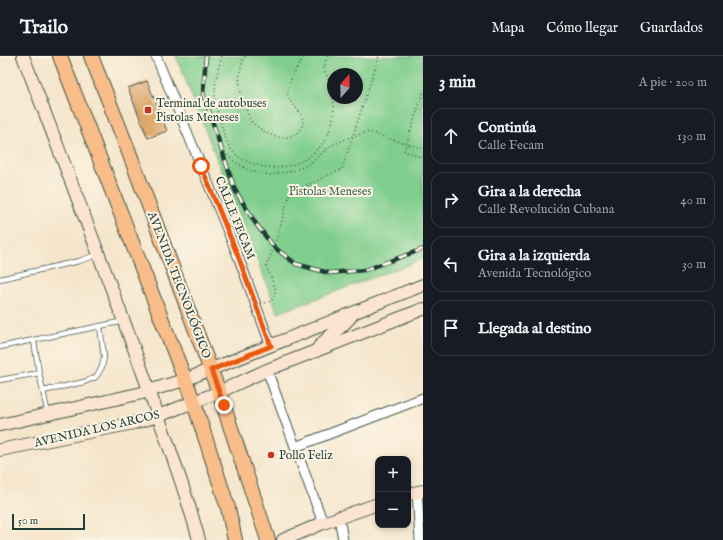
<!DOCTYPE html>
<html lang="es">
<head>
<meta charset="utf-8">
<style>
  :root { --surface:#171b24; --page:#20242c; --text:#f1f3f6; --muted:#9ea1a6; --line:#363941 }
  body { margin:0; font-family:"IM FELL English",serif; background:var(--page); color:var(--text) }
  .controls { position:absolute; right:12px; bottom:12px; display:grid; overflow:hidden; border-radius:8px; box-shadow:0 2px 6px #0003 }
  .controls button { width:36px; height:36px; display:grid; place-items:center; padding:0; border:0; border-bottom:1px solid var(--line); background:var(--surface); color:var(--text); font:20px sans-serif }
  .compass { position:absolute; left:327px; top:12px; width:36px; height:36px; border-radius:50%; background:var(--surface); box-shadow:0 2px 6px #0003; rotate:20deg }
  .scale { position:absolute; left:12px; bottom:10px; width:73px; box-sizing:border-box; padding-left:4px; border:2px solid #1f3d34; border-top:0; font-size:11px; line-height:14px; white-space:nowrap; color:#1f3d34; -webkit-text-stroke:3px #fcf5e5; paint-order:stroke }
  .stop { position:absolute; width:12px; height:12px; margin:-9px; border:3px solid #ea580c; border-radius:50%; background:#fff }
  .stop.end { background:#ea580c; border-color:#fff; box-shadow:0 1px 4px #0008 }
  .list { margin:0; padding:0; list-style:none }
  h2 { display:flex; justify-content:space-between; align-items:center; height:52px; margin:0; padding:0 16px; font-size:17px }
  h2 small { font-size:13px; font-weight:400; color:var(--muted) }
  .list li { display:grid; grid-template-columns:26px 1fr auto; gap:12px; align-items:center; box-sizing:border-box; height:56px; margin:0 8px 8px; padding:0 8px; border:1px solid var(--line); border-radius:12px }
  .list b { display:block; font-size:15px; white-space:nowrap }
  .list p { margin:0; font-size:13px; white-space:nowrap; color:var(--muted) }
  .list em { font-size:13px; font-style:normal; color:var(--muted) }
  .icon { flex:none; width:22px; height:22px; fill:none; stroke:currentColor; stroke-width:2; stroke-linecap:round; stroke-linejoin:round }
  .map { position:relative; flex:none; width:423px; height:484px; overflow:hidden }
  header { display:flex; align-items:center; gap:24px; box-sizing:border-box; height:56px; padding:0 20px; background:var(--surface); border-bottom:1px solid var(--line) }
  header strong { font-size:19px }
  nav { display:flex; gap:22px; margin-inline-start:auto; font-size:14px }
  main { display:flex }
  aside { flex:1; background:var(--surface) }
  .map>svg:first-child { display:block }
  .green { fill:#7fce8d; stroke:#4f8660; fill-rule:evenodd }
  .building { fill:#dca465 }
  .lines { fill:none; stroke-linecap:round; stroke-linejoin:round }
  .lane-casing { stroke:#3f564b; stroke-width:6 }
  .street-casing { stroke:#3f564b; stroke-width:11 }
  .secondary-casing { stroke:#3f564b; stroke-width:14 }
  .primary-casing { stroke:#3f564b; stroke-width:16 }
  .path { stroke:#3f564b; stroke-width:1.5; stroke-dasharray:1 3; stroke-linecap:butt }
  .lane { stroke:#fff; stroke-width:4.5 }
  .street { stroke:#fff; stroke-width:9 }
  .secondary { stroke:#fce5d0; stroke-width:12 }
  .primary { stroke:#f8bd89; stroke-width:14 }
  .rail-casing { stroke:#1f3d34; stroke-width:4.5 }
  .rail { stroke:#fcf5e5; stroke-width:3; stroke-dasharray:9; stroke-linecap:butt }
  .route { stroke:#ea580c; stroke-width:5 }
  .poi-dot { fill:#c8321e; stroke:#fcf5e5; stroke-width:1.5 }
  .labels { text-anchor:middle; dominant-baseline:central; stroke-width:4; stroke-linejoin:round; paint-order:stroke }
  .poi-label { font-size:12px; fill:#1f3d34; stroke:#fcf5e5; text-anchor:start }
  .park-label { font-size:12px; fill:#37614a; stroke:#fcf5e5 }
  .street-label { font-size:12px; fill:#1f3d34; stroke:#fcf5e5 }
</style>
</head>
<body>
<header>
<strong>Trailo</strong>
<nav><a>Mapa</a><a>Cómo llegar</a><a>Guardados</a></nav>
</header>
<main>
<div class="map">
<svg width="423" height="484" viewBox="0 0 423 484">
  <rect width="100%" height="100%" fill="#fcf5e5"/>
  <filter id="ink" filterUnits="userSpaceOnUse"><feTurbulence type="fractalNoise" baseFrequency=".025" numOctaves="2"/><feDisplacementMap in="SourceGraphic" scale="8" xChannelSelector="R" yChannelSelector="G"/><feConvolveMatrix kernelMatrix="1 2 1 2 8 2 1 2 1" color-interpolation-filters="sRGB"/></filter>
  <filter id="wash" filterUnits="userSpaceOnUse"><feTurbulence type="fractalNoise" baseFrequency=".012" numOctaves="4" result="noise"/><feDisplacementMap in="SourceGraphic" scale="16" xChannelSelector="R" yChannelSelector="G"/><feGaussianBlur stdDeviation="0.9" result="paint"/><feColorMatrix in="noise" values="0 0 0 0 0 0 0 0 0 0 0 0 0 0 0 0 0 1.4 0 .05"/><feComposite in="paint" operator="in"/></filter>
  <g filter="url(#wash)">
    <rect width="100%" height="100%" fill="#f5e5cb"/>
    <path class="green" d="M176,0H423V203L278,257ZM333,18H357V42H333Z"/>
    <g id="blocks">
      <path class="building" d="M147,25L167,75L148,82L128,32Z"/>
    </g>
  </g>
  <g filter="url(#ink)">
    <use href="#blocks" fill-opacity="0" stroke="#3f564b" stroke-width="1"/>
    <g class="lines">
      <defs>
        <g id="lane">
          <path d="M0,223L79,205L97,199"/>
          <path d="M34,285L39,317"/>
          <path d="M0,291L124,265"/>
          <path d="M0,324L39,317L48,358"/>
          <path d="M43,335L84,326L96,321L102,311L104,301L100,271"/>
        </g>
        <g id="street">
          <path d="M156,0L238,200L271,290"/>
          <path d="M267,314L323,467"/>
          <path d="M295,391L423,342"/>
          <path d="M417,436L420,484"/>
          <path d="M339,461L343,484"/>
        </g>
        <g id="secondary">
          <path d="M23,0C64,107 105,213 144,320C163,375 184,428 199,484"/>
          <path d="M316,295C326,280 341,274 352,259"/>
          <path d="M0,369L142,337L184,324L423,229"/>
          <path d="M0,394L134,367L158,360L219,336L267,314L423,253"/>
          <path d="M408,438L423,435"/>
          <path d="M283,484L323,467L378,448"/>
        </g>
        <g id="primary">
          <path d="M60,0L194,347L228,452L235,484"/>
          <path d="M91,0L127,91L219,336L268,484"/>
        </g>
      </defs>
      <use href="#lane" class="lane-casing"/>
      <use href="#street" class="street-casing"/>
      <use href="#secondary" class="secondary-casing"/>
      <use href="#primary" class="primary-casing"/>
      <g class="path">
        <path d="M222,0C214,24 212,44 221,68C223,76 228,91 233,96C239,103 249,107 257,109C300,121 340,87 333,42"/>
        <path d="M245,0C236,19 239,34 246,53C248,57 249,64 253,67C258,72 266,77 273,80C282,83 292,82 299,76C300,74 301,72 302,70C307,56 291,52 288,39C286,28 298,10 304,0"/>
        <path d="M327,0L324,13L332,32L333,40"/>
        <path d="M423,37L404,95L423,102"/>
        <path d="M222,93L234,105L248,114L270,119L292,115L306,110L332,89L353,80L369,76L423,93"/>
        <path d="M265,247L272,245L276,234L266,210L274,191L290,137L342,113L379,0"/>
      </g>
      <use href="#lane" class="lane"/>
      <use href="#street" class="street"/>
      <use href="#secondary" class="secondary"/>
      <use href="#primary" class="primary"/>
      <defs>
        <path id="rail" d="M206,0L203,37L235,134L256,168L274,191L296,208L329,217L365,214L423,193"/>
      </defs>
      <use href="#rail" class="rail-casing"/>
      <use href="#rail" class="rail"/>
    </g>
  </g>
  <g class="lines" filter="url(#ink)">
    <path class="route" d="M201,110L238,200L271,290L211,314L224,349"/>
  </g>
  <g class="poi-dot">
    <rect x="144" y="50" width="8" height="8" rx="2"/>
    <circle cx="271" cy="399" r="4"/>
  </g>
  <g class="labels">
    <g class="poi-label">
      <text x="156" y="47">Terminal de autobuses<tspan x="156" dy="14">Pistolas Meneses</tspan></text>
      <text x="279" y="399">Pollo Feliz</text>
    </g>
    <g class="park-label">
      <text x="330" y="135">Pistolas Meneses</text>
    </g>
    <g class="street-label">
      <text transform="translate(235 162) rotate(68)">CALLE FECAM</text>
      <text transform="translate(179 229) rotate(69)">AVENIDA TECNOLÓGICO</text>
      <text transform="translate(97 373) rotate(-13)">AVENIDA LOS ARCOS</text>
    </g>
  </g>
</svg>
<div class="controls">
<button>+</button>
<button>−</button>
</div>
<svg class="compass" viewBox="-18 -18 36 36"><path d="M0-13l5 13h-10z" fill="#e53935"/><path d="M0 13l5-13h-10z" fill="#9ea1a6"/></svg>
<div class="scale">50 m</div>
<div class="stop" style="left:201px;top:110px"></div>
<div class="stop end" style="left:224px;top:349px"></div>
</div>
<aside>
<h2>3 min<small>A pie · 200 m</small></h2>
<ul class="list">
<li><svg class="icon" aria-label="ahead" viewBox="0 0 24 24"><path d="M12 20V5M6 11l6-6 6 6"/></svg><div><b>Continúa</b><p>Calle Fecam</p></div><em>130 m</em></li>
<li><svg class="icon" aria-label="right" viewBox="0 0 24 24"><path d="M7 20v-9h11M14 6l5 5-5 5"/></svg><div><b>Gira a la derecha</b><p>Calle Revolución Cubana</p></div><em>40 m</em></li>
<li><svg class="icon" aria-label="left" viewBox="0 0 24 24"><path d="M17 20v-9H6M10 6l-5 5 5 5"/></svg><div><b>Gira a la izquierda</b><p>Avenida Tecnológico</p></div><em>30 m</em></li>
<li><svg class="icon" aria-label="arrive" viewBox="0 0 24 24"><path d="M6 21V4h12l-3 4 3 4H6"/></svg><div><b>Llegada al destino</b></div></li>
</ul>
</aside>
</main>
</body>
</html>
